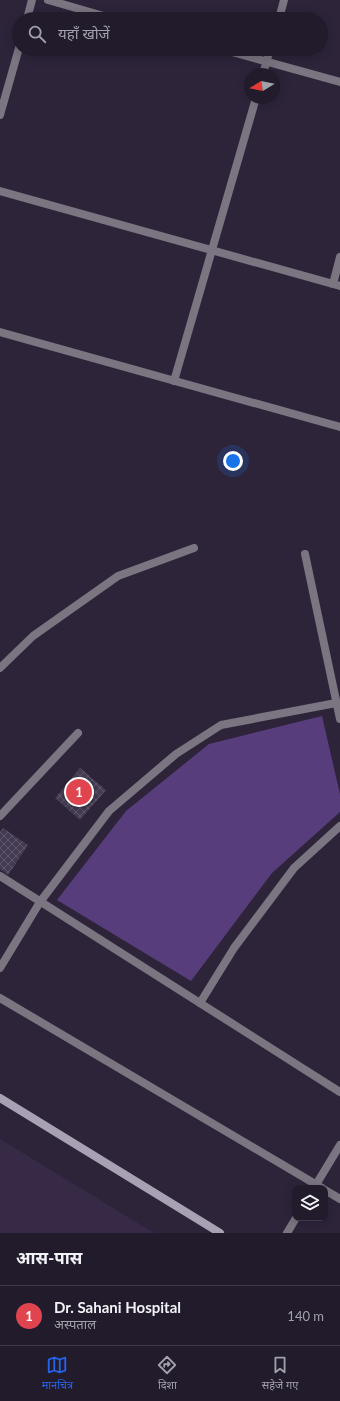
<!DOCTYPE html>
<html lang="hi">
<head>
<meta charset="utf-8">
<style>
  :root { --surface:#221b2c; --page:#2e2838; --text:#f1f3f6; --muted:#a2a1a9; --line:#3f3948; --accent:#2563eb }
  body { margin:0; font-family:Lato,"Noto Sans Devanagari",sans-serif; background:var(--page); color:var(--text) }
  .controls { position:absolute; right:12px; bottom:12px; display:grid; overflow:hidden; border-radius:8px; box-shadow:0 2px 10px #0003 }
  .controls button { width:36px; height:36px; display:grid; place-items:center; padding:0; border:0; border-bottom:1px solid var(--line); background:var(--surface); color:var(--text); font:20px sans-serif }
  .compass { position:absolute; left:244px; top:68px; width:36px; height:36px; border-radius:50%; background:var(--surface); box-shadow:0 2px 10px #0003; rotate:260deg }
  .you { position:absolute; left:233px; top:461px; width:14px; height:14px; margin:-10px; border:3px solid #fff; border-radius:50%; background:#1a73e8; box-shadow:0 0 0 6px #1a73e833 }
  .badge { display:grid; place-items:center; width:26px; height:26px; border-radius:50%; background:var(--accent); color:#fff; font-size:13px; font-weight:700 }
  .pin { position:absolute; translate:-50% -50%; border:2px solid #fff; box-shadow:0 1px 4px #0006 }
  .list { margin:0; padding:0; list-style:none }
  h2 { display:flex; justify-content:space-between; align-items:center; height:52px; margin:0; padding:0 16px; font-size:17px }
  h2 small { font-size:13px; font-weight:400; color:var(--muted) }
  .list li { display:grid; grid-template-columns:26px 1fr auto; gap:12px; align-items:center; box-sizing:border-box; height:60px; padding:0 16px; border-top:1px solid var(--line) }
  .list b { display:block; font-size:15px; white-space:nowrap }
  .list p { margin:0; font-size:13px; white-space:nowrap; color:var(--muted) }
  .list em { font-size:13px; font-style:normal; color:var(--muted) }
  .icon { flex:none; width:22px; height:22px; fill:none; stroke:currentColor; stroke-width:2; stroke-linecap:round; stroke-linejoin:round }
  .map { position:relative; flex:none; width:340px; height:1233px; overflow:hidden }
  .search { position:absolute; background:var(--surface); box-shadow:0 2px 10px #0003; left:12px; right:12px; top:12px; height:44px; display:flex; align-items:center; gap:10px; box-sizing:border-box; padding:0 14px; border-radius:22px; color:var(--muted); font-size:15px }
  .sheet { height:112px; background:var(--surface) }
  nav { display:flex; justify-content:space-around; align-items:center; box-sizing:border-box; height:56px; border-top:1px solid var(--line); background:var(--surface); font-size:11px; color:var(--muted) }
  nav a { display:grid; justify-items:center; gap:2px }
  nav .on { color:var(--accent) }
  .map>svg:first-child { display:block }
  .built { fill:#362a47 }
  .green { fill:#583d7c }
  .building { fill:url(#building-cross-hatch) }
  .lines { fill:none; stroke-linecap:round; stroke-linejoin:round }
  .service { stroke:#7a7581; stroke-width:8 }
  .minor { stroke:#7a7581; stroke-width:8 }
  .secondary { stroke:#a8a1b4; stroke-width:8 }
</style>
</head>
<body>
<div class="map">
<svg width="340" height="1233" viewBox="0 0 340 1233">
  <defs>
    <pattern id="building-cross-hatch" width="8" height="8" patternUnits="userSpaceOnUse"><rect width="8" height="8" fill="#443b53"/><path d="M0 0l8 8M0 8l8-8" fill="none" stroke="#5f576c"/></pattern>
  </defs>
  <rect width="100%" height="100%" fill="#2d243a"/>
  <path class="built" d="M0,1139L154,1233H0Z"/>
  <path class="green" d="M322,716L340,794V812L272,873L191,981L57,900L126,811L209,744Z"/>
  <g class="building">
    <path d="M80,768L106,790L80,820L55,798Z"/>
    <path d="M3,828L28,845L8,875L0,869V832Z"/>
  </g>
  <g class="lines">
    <g class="service">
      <path d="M27,19L32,0"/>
      <path d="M279,19L284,0"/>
      <path d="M263,74L270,49"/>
      <path d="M0,115L19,48"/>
      <path d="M0,191L340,286"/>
      <path d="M333,284L340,257"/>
      <path d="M0,332L340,427"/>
      <path d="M174,381L256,98"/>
    </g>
    <g class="minor">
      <path d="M48,0L114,19"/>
      <path d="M221,49L340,82"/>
      <path d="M305,554L340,719"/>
      <path d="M0,668L33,636L118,576L194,548"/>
      <path d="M0,816L78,733"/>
      <path d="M0,876L340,1092"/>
      <path d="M0,968L40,902L109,811L176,754L221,725L336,703"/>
      <path d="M0,998L322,1188"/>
      <path d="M200,1003L234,948L294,868L340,826"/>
      <path d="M314,1188L340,1145"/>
      <path d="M325,1190L340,1199"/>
      <path d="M287,1233L296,1218"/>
    </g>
    <path class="secondary" d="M0,1098L220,1233"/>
  </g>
</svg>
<div class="controls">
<button><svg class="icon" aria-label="layers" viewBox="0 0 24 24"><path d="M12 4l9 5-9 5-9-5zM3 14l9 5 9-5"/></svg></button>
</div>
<svg class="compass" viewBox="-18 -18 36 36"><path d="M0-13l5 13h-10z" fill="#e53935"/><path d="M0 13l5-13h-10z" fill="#a2a1a9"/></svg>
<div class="you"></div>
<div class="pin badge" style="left:79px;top:792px;background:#e0444e">1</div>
<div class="search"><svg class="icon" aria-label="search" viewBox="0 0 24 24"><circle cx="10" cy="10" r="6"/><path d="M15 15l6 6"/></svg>यहाँ खोजें</div>
</div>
<section class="sheet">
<h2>आस-पास<small></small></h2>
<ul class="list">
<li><span class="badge" style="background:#e0444e">1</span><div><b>Dr. Sahani Hospital</b><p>अस्पताल</p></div><em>140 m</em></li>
</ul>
</section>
<nav>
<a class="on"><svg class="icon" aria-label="map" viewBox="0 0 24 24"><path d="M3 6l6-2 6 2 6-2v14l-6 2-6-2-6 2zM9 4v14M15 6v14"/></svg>मानचित्र</a>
<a><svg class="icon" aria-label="directions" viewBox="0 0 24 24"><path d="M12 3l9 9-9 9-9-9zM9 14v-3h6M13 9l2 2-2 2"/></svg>दिशा</a>
<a><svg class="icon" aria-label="saved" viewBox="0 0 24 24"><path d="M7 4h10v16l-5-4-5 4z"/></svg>सहेजे गए</a>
</nav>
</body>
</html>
